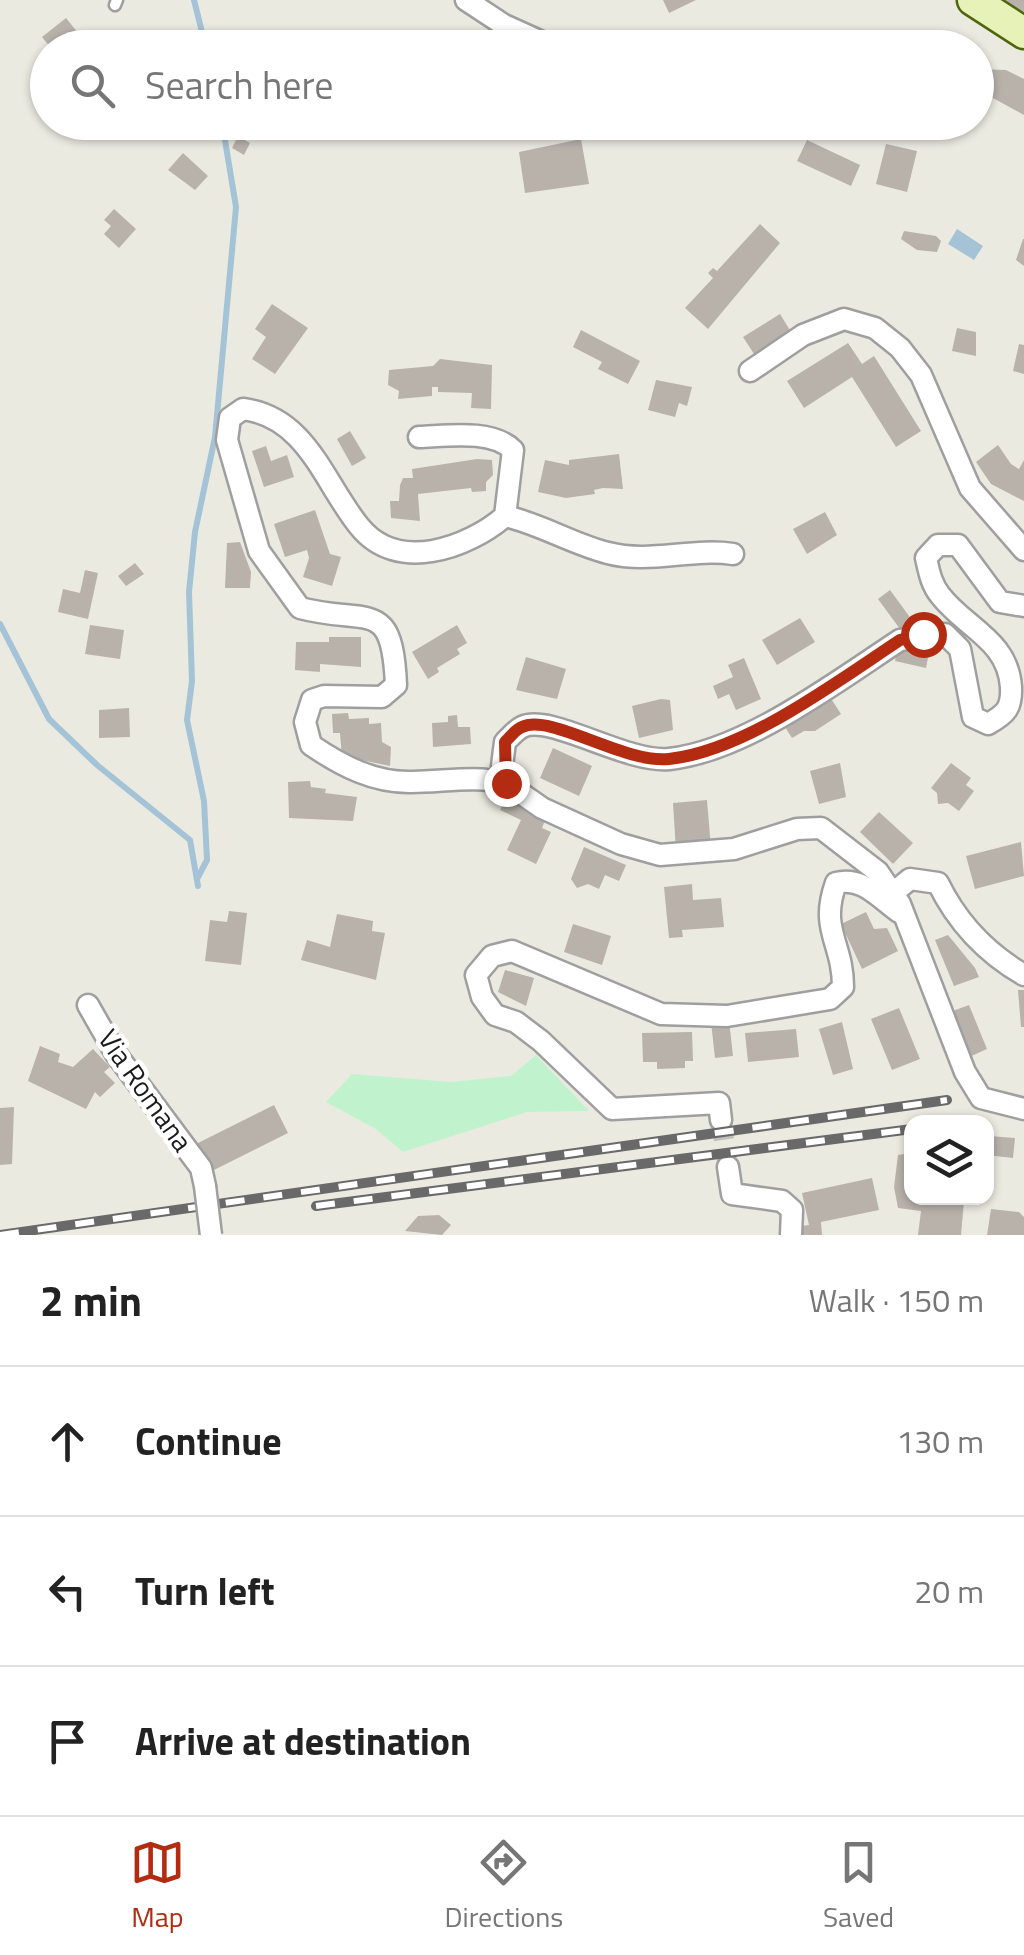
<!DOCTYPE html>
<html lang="en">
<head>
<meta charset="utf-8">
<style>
  :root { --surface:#fff; --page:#f6f6f6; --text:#222; --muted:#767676; --line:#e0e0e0; --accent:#b32c12 }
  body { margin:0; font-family:"Titillium Web",sans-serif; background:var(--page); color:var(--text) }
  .controls { position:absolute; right:30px; bottom:30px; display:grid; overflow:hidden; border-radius:20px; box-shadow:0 2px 8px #0004 }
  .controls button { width:90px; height:90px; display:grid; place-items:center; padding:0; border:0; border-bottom:2px solid var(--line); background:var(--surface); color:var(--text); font:50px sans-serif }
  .stop { position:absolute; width:30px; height:30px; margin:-22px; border:8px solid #b32c12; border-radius:50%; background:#fff }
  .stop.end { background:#b32c12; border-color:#fff; box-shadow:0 2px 10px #0008 }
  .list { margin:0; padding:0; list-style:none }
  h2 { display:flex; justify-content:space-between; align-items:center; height:130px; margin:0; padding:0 40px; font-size:42px }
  h2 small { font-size:32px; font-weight:400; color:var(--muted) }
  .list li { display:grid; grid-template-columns:65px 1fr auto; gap:30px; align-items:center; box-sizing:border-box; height:150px; padding:0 40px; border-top:2px solid var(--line) }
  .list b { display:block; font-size:38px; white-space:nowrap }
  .list em { font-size:32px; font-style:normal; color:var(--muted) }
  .icon { flex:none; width:55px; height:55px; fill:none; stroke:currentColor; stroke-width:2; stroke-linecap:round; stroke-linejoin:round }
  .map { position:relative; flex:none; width:1024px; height:1235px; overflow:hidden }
  .search { position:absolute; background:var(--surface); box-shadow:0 2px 8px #0004; left:30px; right:30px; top:30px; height:110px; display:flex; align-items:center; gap:25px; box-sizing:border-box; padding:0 35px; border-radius:55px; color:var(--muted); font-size:38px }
  .sheet { height:580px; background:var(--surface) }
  nav { display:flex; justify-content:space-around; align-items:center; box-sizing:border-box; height:140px; border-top:2px solid var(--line); background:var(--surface); font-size:28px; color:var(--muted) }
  nav a { display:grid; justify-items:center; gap:5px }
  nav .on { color:var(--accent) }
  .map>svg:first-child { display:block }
  .park { fill:#c0f3cd }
  .water { fill:#a5c3d6 }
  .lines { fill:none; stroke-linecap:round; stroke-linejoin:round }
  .stream { stroke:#a5c3d6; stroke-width:6 }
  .building { fill:#b8b2ab }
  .street-tunnel { stroke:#c1c1b9; stroke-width:20; stroke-dasharray:20 10; stroke-linecap:butt }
  .lane-casing { stroke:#9f9f9f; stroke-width:15 }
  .street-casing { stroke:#9f9f9f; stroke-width:25 }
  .secondary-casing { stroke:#4e650e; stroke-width:35 }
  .lane { stroke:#fff; stroke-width:10 }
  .street { stroke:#fff; stroke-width:20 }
  .secondary { stroke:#e6f2b8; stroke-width:30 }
  .rail-casing { stroke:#696969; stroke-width:10 }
  .rail { stroke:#fff; stroke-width:6; stroke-dasharray:19; stroke-linecap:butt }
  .street-bridge-casing { stroke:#9f9f9f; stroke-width:25; stroke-linecap:butt }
  .street-bridge { stroke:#fff; stroke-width:20 }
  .route { stroke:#b32c12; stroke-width:12 }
  .labels { text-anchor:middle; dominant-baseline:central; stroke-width:9; stroke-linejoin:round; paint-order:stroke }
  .street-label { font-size:28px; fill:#1b1b1b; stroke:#fff }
</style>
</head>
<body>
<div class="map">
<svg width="1024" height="1235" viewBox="0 0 1024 1235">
  <rect width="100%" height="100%" fill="#ebeae1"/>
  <path class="park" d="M536,1055L589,1111L527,1112L403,1152L376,1129L326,1102L352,1074L451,1082L511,1076Z"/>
  <path class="water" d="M957,229L983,246L974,260L948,244Z"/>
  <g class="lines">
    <g class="stream">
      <path d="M194,0L206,48"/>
      <path d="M0,624L49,719L97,765L190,840L198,886"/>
      <path d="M197,879L207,860L204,801L187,720L192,681L189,592L195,532L215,437L236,207L222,122"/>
    </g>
  </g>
  <g class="building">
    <path d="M663,0H696L669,13Z"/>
    <path d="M1001,0H1024V12Z"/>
    <path d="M66,18L78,33L60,48H51L42,37Z"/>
    <path d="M977,69L1006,70L1024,79V115L984,93L987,88L976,83Z"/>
    <path d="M238,136L250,143L244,155L232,148Z"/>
    <path d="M581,139L589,184L525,193L519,152Z"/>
    <path d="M807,140L860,165L851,186L797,161Z"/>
    <path d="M886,144L917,151L907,192L876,184Z"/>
    <path d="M183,153L208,176L195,190L168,170Z"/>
    <path d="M114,209L136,229L119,248L104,234L111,226L104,220Z"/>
    <path d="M760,224L780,243L708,329L685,308L713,278L708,273L713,268L717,271Z"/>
    <path d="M904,231L936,236L941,241L937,252L917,250L901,239Z"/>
    <path d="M1023,239H1024V266L1016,260Z"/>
    <path d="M272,304L308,328L275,374L252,359L266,337L255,329Z"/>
    <path d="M780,314L791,332L754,354L743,337Z"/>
    <path d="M957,328L976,332V356L952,351Z"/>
    <path d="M581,330L640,361L628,384L598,369L602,362L573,347Z"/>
    <path d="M848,343L862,364L874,356L921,431L896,447L852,377L804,408L787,381Z"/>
    <path d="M1019,344L1024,345V374L1013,371Z"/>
    <path d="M440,359L492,365L491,409L471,408L472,393L438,392V387H432V396L398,399L399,391L388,385L389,370L433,366Z"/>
    <path d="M656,380L692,387L687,406L679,403L675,417L648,410Z"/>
    <path d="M350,431L366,458L352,466L337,439Z"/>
    <path d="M998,445L1011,464L1019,469L1024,460V501L991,484L976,462Z"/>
    <path d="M266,446L271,461L287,455L294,477L264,487L252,451Z"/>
    <path d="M619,454L623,489L603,488L594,490L595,494L566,498L538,492L545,460L569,465V460Z"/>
    <path d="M477,459L492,460L493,475L486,482V491L472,492L471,488L418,494L420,521L391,518L390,501H399L400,485L403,478H413L412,469Z"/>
    <path d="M315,510L330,554L341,557L332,586L303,577L309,558L307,550L285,557L274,524Z"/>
    <path d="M825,512L837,535L807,554L793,529Z"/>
    <path d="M240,542L251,572L250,588H225L227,543Z"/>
    <path d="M135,563L144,574L126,586L118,576Z"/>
    <path d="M85,570L98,573L88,619L58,612L63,589L80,593Z"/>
    <path d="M890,590L912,620L900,629L878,599Z"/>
    <path d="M800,618L815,642L777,665L762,640Z"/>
    <path d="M90,625L124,630L120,659L85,654Z"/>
    <path d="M457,625L467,643L457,649L460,654L437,668L439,672L428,679L412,652Z"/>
    <path d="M329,637H361V667L320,664V672L295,670L296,642H329Z"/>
    <path d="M919,645L928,658L926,668L895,661L898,647Z"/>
    <path d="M526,657L566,669L557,699L516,690Z"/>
    <path d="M744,658L761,699L736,710L729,694L718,699L713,686L733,677L728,665Z"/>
    <path d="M828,694L841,714L815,731H804L792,738L783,724Z"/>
    <path d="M661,699L670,700L673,730L639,738L632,706Z"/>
    <path d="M129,708L130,737L99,738V710Z"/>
    <path d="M348,713L349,719L369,718V724L381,723L382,742L391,747L390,766L342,756L340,733H333L332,714Z"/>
    <path d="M457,715L458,727H470L471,744L433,747L432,723L448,722V716Z"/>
    <path d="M553,748L592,766L579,796L540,778Z"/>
    <path d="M840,763L846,797L819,804L810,771Z"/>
    <path d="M951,763L971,778L966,785L974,791L959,811L948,803L938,804L937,793L931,788Z"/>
    <path d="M310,781L311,787L326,789L325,793L357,797L353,821L289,818L288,782Z"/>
    <path d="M506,798L546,818L542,828L551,832L536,864L507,850L521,820L500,810Z"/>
    <path d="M707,800L711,848L676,851L673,803Z"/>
    <path d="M879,812L913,843L893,864L860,832Z"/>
    <path d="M1021,842L1024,876L975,889L966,856Z"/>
    <path d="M584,847L626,865L619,881L605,875L599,889L588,884L577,888L571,879Z"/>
    <path d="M692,884L693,900L721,898L724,927L682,930L683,937L669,938L664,887Z"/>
    <path d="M229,911L247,913L241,965L205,961L210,920L227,922Z"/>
    <path d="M866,912L874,929L887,928L898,951L862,969L841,924Z"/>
    <path d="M337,914L373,921L372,931L385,933L376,980L301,960L307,940L330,947Z"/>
    <path d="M573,924L611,936L602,965L564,952Z"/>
    <path d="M948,935L975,968L979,977L954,986L935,940Z"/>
    <path d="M505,970L534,978L526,1006L498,992Z"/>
    <path d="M1018,990H1024V1027H1021Z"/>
    <path d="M969,1005L987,1049L967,1058L950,1012Z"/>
    <path d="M899,1008L920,1059L892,1070L871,1019Z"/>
    <path d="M729,1020L733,1056L715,1058L711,1022Z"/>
    <path d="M842,1022L853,1069L833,1075L819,1029Z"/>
    <path d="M796,1029L799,1057L748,1062L745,1033Z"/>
    <path d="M692,1032L693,1061H685V1068L657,1069V1062H643L642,1033Z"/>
    <path d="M40,1046L60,1054L58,1062L73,1067L93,1049L110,1067L104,1072L115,1083L100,1097L95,1092L86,1109L28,1081Z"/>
    <path d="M274,1105L288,1133L210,1172L196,1144Z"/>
    <path d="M14,1107L12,1164L0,1165V1108Z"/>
    <path d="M986,1127L991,1128L990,1136L1015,1138L1013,1158L986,1155Z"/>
    <path d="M911,1153V1198L964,1201L961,1235H918L921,1211L898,1208L894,1187L898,1155Z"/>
    <path d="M872,1178L879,1210L821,1222L822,1235H803L802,1226L809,1225L802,1193Z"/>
    <path d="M991,1209L1019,1212L1024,1217V1235H987Z"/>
    <path d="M439,1215L451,1225L442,1235L405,1231L418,1216Z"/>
  </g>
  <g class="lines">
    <path class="street-tunnel" d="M721,1120L728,1167"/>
    <defs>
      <path id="lane" d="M115,5L117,0"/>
      <g id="street">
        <path d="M466,0L504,25L555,48"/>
        <path d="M750,371L803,335L844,319L875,328L900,348L921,375L970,488L1024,550"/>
        <path d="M419,437C447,436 492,429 513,450L505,516C468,548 397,574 359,526C324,483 307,417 243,409L230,418L227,440L259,551L300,608C369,626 392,596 396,685L382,697L324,696L312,700L305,722L311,745C342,766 374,783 412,782C444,782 474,775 506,783"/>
        <path d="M505,516C541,524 572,544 608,553C649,564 691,548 733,554"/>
        <path d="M1024,606L1000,602L958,545H938L926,558C929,571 931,584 940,595C965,628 1008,640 1011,687C1012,708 1006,714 988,724L973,717L960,649L945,634L900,640C836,682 745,751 669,759C625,763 550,713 522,727C516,730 510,737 505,742L502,766L506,783L542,808L621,844L660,855L734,849L797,829L821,828L878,872L900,904L965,1072L981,1098L1024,1109"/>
        <path d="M893,893L910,879L938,883C957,922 986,953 1024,975"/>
        <path d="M88,1005L116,1054L201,1168L205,1186"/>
        <path d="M721,1120L719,1103L612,1109L541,1041L516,1022L495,1015L482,997L476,975L492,956L512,951L661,1014L727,1016L830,999L843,987C843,942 819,930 836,883C862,876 879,898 899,912"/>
        <path d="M728,1167L732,1194L782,1201L792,1210L791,1235"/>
      </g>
      <path id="secondary" d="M973,0L1024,33"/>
    </defs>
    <use href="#lane" class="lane-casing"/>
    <use href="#street" class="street-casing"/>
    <use href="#secondary" class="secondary-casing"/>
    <use href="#lane" class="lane"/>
    <use href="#street" class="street"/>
    <use href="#secondary" class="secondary"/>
    <defs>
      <g id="rail">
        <path d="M316,1206L912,1129"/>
        <path d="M0,1235L947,1100"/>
      </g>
    </defs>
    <use href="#rail" class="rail-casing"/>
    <use href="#rail" class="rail"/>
    <defs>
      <path id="street-bridge" d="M205,1186L211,1235"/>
    </defs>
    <use href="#street-bridge" class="street-bridge-casing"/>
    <use href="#street-bridge" class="street-bridge"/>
  </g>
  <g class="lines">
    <path class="route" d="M506,783L505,742C510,737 516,729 522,727C551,713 624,764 669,759C745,751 836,682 900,640L923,634"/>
  </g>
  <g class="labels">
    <g class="street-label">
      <text transform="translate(146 1090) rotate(55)">Via Romana</text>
    </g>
  </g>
</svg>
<div class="controls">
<button><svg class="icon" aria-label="layers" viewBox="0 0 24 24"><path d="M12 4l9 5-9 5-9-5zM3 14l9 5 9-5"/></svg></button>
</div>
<div class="stop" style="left:923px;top:634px"></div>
<div class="stop end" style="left:506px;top:783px"></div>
<div class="search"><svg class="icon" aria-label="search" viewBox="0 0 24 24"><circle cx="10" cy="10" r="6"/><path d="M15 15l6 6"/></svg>Search here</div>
</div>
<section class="sheet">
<h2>2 min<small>Walk · 150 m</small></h2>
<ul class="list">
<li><svg class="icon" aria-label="ahead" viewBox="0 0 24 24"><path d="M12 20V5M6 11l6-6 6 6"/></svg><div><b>Continue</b></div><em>130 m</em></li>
<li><svg class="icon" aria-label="left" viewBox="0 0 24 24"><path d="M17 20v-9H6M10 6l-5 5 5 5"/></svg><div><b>Turn left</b></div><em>20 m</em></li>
<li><svg class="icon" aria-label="arrive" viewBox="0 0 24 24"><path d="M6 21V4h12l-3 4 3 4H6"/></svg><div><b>Arrive at destination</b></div></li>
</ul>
</section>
<nav>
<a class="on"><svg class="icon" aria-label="map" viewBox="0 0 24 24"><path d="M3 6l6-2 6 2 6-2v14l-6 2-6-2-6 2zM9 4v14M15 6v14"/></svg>Map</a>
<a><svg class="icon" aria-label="directions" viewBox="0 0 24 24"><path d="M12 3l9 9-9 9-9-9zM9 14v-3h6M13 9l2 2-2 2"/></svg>Directions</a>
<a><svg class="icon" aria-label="saved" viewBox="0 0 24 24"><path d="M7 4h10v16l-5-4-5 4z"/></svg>Saved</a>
</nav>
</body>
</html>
